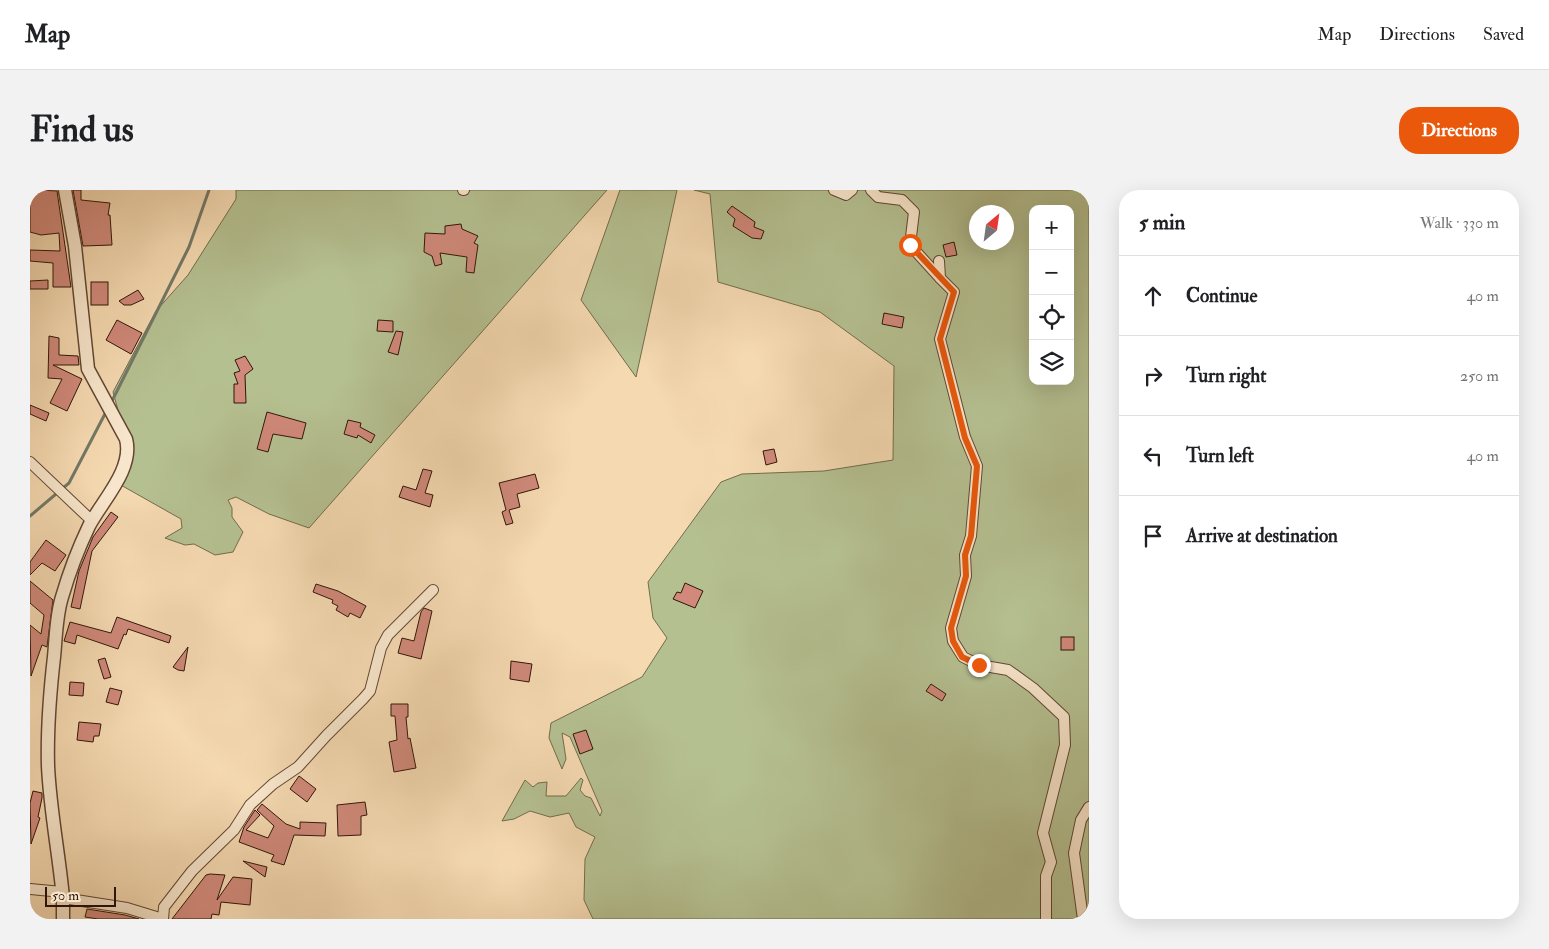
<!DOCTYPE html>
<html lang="en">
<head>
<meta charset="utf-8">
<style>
  :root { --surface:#fff; --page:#f2f2f2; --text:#202124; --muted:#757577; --line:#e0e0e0; --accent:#ea580c }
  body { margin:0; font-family:"IM FELL Double Pica",serif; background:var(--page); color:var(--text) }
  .controls { position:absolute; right:15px; top:15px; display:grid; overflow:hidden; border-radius:10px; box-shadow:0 5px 20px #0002 }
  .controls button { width:45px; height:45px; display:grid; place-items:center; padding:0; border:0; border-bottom:1px solid var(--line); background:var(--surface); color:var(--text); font:25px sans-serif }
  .compass { position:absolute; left:939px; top:15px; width:45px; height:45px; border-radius:50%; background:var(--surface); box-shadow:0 5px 20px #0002; rotate:29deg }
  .scale { position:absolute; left:15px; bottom:12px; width:71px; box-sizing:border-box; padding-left:5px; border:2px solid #311609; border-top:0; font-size:14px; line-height:18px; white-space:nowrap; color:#311609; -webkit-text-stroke:4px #f8e6cc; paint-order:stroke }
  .stop { position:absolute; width:15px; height:15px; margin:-11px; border:4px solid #ea580c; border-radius:50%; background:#fff }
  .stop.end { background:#ea580c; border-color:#fff; box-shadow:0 1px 5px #0008 }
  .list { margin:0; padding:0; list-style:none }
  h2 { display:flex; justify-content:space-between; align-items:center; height:65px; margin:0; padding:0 20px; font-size:21px }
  h2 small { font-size:16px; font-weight:400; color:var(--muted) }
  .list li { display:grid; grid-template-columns:32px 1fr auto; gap:15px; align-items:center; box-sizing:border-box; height:80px; padding:0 20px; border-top:1px solid var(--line) }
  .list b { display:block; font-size:19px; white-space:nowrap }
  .list em { font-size:16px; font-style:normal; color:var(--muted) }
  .icon { flex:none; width:28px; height:28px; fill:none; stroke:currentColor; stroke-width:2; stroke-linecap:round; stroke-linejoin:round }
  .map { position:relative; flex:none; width:1059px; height:729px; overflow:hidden; border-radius:20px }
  header { display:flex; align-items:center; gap:30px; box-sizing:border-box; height:70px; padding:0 25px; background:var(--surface); border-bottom:1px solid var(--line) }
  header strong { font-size:24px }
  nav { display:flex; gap:28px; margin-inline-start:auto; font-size:18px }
  .intro { display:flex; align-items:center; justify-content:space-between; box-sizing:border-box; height:120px; padding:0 30px }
  h1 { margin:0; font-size:35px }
  .button { padding:12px 22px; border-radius:20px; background:var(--accent); color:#fff; font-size:18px; font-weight:700 }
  main { display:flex; gap:30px; padding:0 30px }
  aside { flex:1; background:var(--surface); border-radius:20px; box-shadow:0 5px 20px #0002 }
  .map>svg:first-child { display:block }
  .green { fill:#b5c091; stroke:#736b4d; fill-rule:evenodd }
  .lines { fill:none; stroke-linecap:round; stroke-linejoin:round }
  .stream { stroke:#727967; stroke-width:3 }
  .building { fill:#d0897a; stroke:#311609 }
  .minor-casing { stroke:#624733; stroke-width:12 }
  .tertiary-casing { stroke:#624733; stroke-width:15 }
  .minor { stroke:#f8e6cc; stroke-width:10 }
  .tertiary { stroke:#f8e6cc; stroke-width:12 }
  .route { stroke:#ea580c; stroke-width:6 }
</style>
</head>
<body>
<header>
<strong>Map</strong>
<nav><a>Map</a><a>Directions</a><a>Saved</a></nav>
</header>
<div class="intro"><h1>Find us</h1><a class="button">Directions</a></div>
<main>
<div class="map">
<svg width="1059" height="729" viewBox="0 0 1059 729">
  <rect width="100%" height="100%" fill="#f5d9b1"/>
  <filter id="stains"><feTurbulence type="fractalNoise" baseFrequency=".004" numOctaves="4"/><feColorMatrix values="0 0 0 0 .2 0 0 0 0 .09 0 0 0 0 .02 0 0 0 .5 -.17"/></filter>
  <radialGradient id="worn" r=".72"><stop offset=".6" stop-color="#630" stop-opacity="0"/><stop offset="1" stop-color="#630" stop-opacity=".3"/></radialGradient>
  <g class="green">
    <path d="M206,0H577L279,338L239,324L206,307L198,310L202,318V327L213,342L203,362L185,365L164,354L155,355L135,348L152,338L151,329L89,294L96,249L83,202L126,121L158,85L206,9Z"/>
    <path d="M590,0H647L606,187L551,110Z"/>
    <path d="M664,0H1059V729H563L554,710L555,669L565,647L546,637L539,623L520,627L500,621L484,629L472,631L495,590L503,597L508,593L517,592L516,606H536L551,588L553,590L550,600L555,606L561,608L570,626L572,621L540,547L532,543L536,569L532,579L519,548L521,533L612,487L637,448L623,428L618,392L691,292L712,284L794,281L863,270L864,176L790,122L688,92L680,4ZM1003,19H1040V191H1003ZM946,22H976V52H946Z"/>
  </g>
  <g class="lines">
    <g class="stream">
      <path d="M81,213L159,57L179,0"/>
      <path d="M0,326L39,293L77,220"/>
    </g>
  </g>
  <g class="building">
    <path d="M9,0L27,1L41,97H23V73L0,71V60L30,61L29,43L11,45L0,42V1Z"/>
    <path d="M43,0H51V10L80,13L78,25H80L82,55L53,56Z"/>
    <path d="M702,16L725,32L724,37L734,41L731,49L722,48L703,36L705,29L697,22Z"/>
    <path d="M431,34L432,39L448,46L444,53L448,55L444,83L436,82L437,67L410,63L412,74L405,76L402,66L394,62L395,43L415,44V36Z"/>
    <path d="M924,52L927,65L916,67L913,55Z"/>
    <path d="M18,90V99H0V91Z"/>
    <rect x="61" y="92" width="17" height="23"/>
    <path d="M108,100L114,109L101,115H94L89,111Z"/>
    <path d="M854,123L874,127L872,138L852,134Z"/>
    <path d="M87,130L112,143L101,164L76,150Z"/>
    <path d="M348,130L363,131V142L347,141Z"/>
    <path d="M366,141L373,142L368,165L358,162Z"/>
    <path d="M19,146L29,148V165L48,166L49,175H23L52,189L37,221L20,213L32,189L18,188Z"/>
    <path d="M215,166L223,179L215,185L216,213H204V194H208L204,183L210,181L205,170Z"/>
    <path d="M0,215L19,223L16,231L0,224Z"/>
    <path d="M237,222L276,233L272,249L243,244L238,262L227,259Z"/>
    <path d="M318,230L331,233L330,237L345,245L341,253L328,245L327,248L314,244Z"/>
    <path d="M744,259L747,272L736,275L733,261Z"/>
    <path d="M393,279L402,281L395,303L403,305L400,317L369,307L373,296L386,300Z"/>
    <path d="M505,284L509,298L487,304L490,317L479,320L483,333L476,335L472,322L476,320L469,293Z"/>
    <path d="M81,322L88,327L62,361L50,419L41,417L49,381L59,357L63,347Z"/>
    <path d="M16,350L36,365L25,381L12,373L0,385V372Z"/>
    <path d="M0,391L23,410L17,457L12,455L1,486L0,435L11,444L14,425L0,413Z"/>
    <path d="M655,393L673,401L665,418L643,409L647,402L651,403Z"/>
    <path d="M286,394L308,401L336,416L330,428L320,423L318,427L306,420L308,416L302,413L303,410L283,402Z"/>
    <path d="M394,418L402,421L391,469L368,463L372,448L384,451L391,422Z"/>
    <path d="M87,427L141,446L139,453L98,439L96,445L94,444L88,459L47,445L45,454L34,451L40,432L81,443Z"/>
    <rect x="1031" y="447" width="13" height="13"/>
    <path d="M158,457L154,481L148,480L143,477Z"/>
    <path d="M75,468L81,487L74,489L68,470Z"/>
    <path d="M481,471L502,474L499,492L480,489Z"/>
    <path d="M40,492L54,493L53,506L39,505Z"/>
    <path d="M901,494L916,504L912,511L896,501Z"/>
    <path d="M80,498L92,501L88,515L76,512Z"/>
    <path d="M361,514H378V527H376L378,549L380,548L386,578L364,582L359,552L367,550L365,526H361Z"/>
    <path d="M49,532L71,534L69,546H64L63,552L47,550Z"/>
    <path d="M556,540L563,559L550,564L543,544Z"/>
    <path d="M269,586L286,599L277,612L260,599Z"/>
    <path d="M3,601L12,603V608L8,627L10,628L1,654L0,613Z"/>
    <path d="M335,612L337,625L331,626V645L308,646L307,615Z"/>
    <path d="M232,614L256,634L270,639V632L296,633L295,646L264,645L254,675L241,671L244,665L209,652L214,637L225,620L230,625L216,640L238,648L244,636L227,620Z"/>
    <path d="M213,671L237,677L235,687Z"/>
    <path d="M180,684L195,685L187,710L203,687L222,689L220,715L191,712L189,725L182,724L181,729H142L176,685Z"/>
    <path d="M57,719L95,725L109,729H68L55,727Z"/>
  </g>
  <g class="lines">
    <defs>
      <g id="minor">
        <path d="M433,0H434"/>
        <path d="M804,0L816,5L822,0"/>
        <path d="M841,0L848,7L872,10L884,22L880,55L910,88"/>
        <path d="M909,71L910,88L924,102L910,149L935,247L947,276L941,346L935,365L936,386L921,438L923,451L933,467L949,475L978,480L1003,498L1034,527L1035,555L1013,643L1021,672L1016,686V729"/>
        <path d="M0,272L62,331"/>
        <path d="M0,699L32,702"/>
        <path d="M33,708L97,718L133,729"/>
        <path d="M133,729L134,717L162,681L204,640L220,615L243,594L268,577L296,546L333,509L340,501L351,458L358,445L403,400"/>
        <path d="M1053,729L1044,663L1051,630L1059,617"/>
      </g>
      <path id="tertiary" d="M33,729V708C29,664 20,620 18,576C17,540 20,502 24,467C26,447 26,426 32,407C39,383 48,359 59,336C72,311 104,279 96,249L58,179L45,56L35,0"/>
    </defs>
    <use href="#minor" class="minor-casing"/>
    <use href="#tertiary" class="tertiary-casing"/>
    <use href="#minor" class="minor"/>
    <use href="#tertiary" class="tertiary"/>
  </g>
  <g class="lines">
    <path class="route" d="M880,55L924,102L910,149L935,248L947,276L941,346L935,365L936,386L921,438L923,451L932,467L949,475"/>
  </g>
  <rect width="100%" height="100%" filter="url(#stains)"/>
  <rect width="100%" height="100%" fill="url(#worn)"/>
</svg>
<div class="controls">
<button>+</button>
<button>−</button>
<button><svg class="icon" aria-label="locate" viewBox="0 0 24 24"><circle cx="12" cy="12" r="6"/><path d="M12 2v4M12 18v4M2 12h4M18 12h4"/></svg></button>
<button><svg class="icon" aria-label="layers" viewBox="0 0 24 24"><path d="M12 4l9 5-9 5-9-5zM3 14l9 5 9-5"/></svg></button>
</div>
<svg class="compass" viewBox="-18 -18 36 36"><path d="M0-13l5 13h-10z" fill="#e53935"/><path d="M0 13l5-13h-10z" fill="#757577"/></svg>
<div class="scale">50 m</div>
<div class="stop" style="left:880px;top:55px"></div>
<div class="stop end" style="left:949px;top:475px"></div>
</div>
<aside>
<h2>5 min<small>Walk · 330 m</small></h2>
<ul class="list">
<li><svg class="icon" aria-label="ahead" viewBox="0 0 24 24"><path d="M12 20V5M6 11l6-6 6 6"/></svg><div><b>Continue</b></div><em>40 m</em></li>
<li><svg class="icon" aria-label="right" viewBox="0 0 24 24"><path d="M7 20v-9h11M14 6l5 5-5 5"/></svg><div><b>Turn right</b></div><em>250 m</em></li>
<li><svg class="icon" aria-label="left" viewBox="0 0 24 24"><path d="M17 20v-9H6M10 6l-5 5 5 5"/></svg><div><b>Turn left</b></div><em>40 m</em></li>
<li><svg class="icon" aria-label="arrive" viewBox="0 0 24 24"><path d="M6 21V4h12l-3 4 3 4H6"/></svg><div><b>Arrive at destination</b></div></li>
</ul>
</aside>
</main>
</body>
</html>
